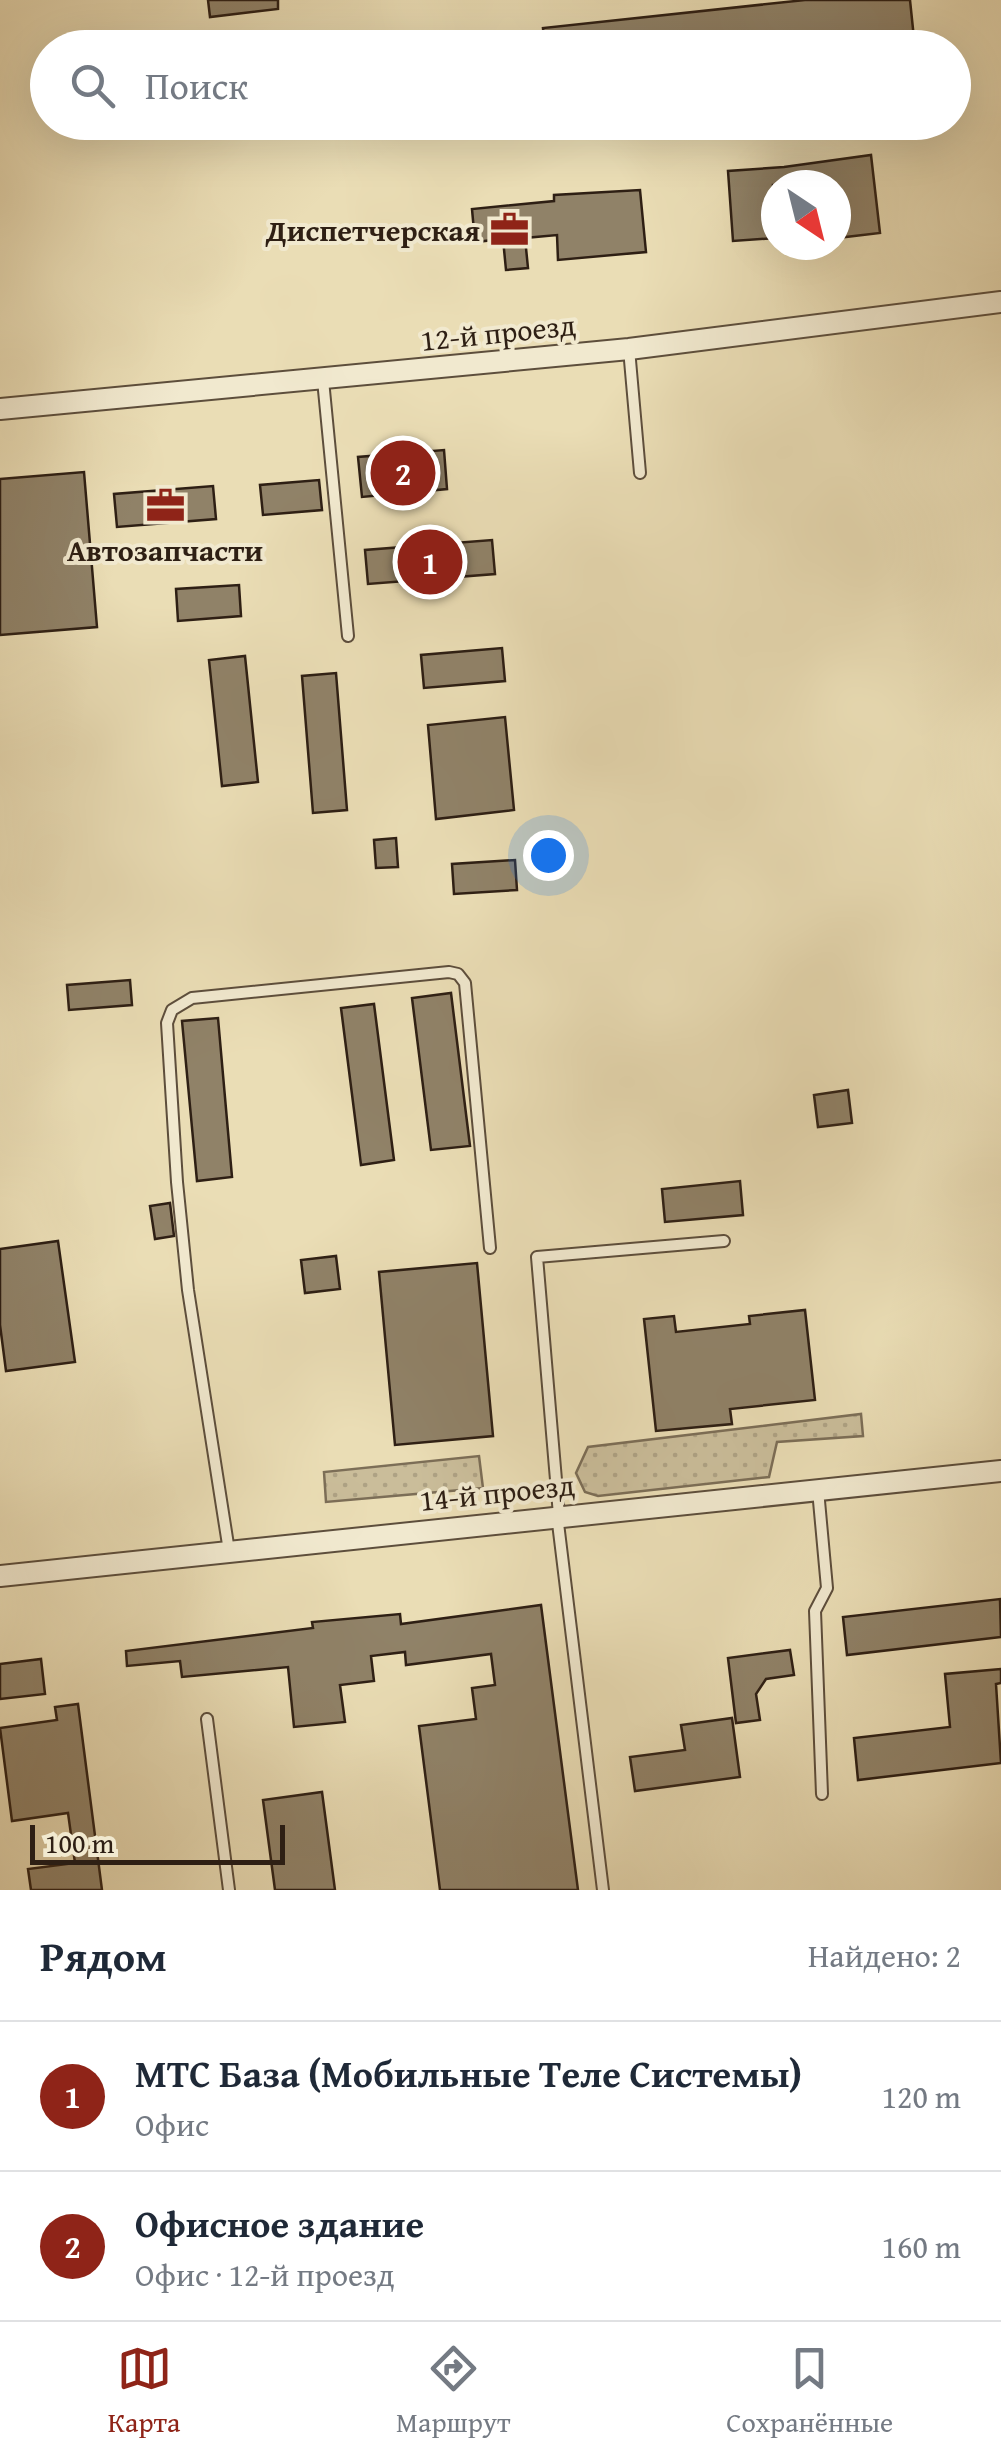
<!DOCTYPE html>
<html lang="ru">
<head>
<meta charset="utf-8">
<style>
  :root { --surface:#fff; --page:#f2f2f3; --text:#1f2937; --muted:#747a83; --line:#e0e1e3; --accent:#8f2418 }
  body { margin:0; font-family:"Gentium Book Plus",serif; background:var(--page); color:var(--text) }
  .compass { position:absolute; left:761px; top:170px; width:90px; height:90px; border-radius:50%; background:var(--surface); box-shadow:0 10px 40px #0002; rotate:145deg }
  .scale { position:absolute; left:30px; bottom:25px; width:255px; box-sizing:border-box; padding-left:10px; border:5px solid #2e1f14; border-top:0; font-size:28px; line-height:35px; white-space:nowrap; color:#2e1f14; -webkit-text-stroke:8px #f1e9cf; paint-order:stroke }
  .you { position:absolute; left:548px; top:855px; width:35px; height:35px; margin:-25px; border:8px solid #fff; border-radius:50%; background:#1a73e8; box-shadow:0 0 0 15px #1a73e833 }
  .badge { display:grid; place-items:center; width:65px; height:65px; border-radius:50%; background:var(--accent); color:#fff; font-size:32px; font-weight:700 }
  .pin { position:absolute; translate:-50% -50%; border:5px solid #fff; box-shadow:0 2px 10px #0006 }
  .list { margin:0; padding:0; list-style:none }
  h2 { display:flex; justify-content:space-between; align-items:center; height:130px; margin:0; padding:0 40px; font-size:42px }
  h2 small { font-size:32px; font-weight:400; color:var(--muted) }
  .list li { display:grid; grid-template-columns:65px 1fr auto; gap:30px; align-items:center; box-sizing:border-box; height:150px; padding:0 40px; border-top:2px solid var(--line) }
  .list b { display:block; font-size:38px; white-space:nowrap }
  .list p { margin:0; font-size:32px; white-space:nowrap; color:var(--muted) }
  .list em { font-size:32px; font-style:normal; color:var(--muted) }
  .icon { flex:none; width:55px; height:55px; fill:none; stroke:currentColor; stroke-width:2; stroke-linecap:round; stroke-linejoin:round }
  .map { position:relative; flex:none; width:1001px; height:1890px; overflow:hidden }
  .search { position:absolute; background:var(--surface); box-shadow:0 10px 40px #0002; left:30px; right:30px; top:30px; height:110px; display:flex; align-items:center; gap:25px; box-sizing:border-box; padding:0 35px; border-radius:55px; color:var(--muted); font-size:38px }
  .sheet { height:430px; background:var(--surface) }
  nav { display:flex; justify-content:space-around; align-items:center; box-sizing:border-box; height:140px; border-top:2px solid var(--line); background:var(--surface); font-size:28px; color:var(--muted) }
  nav a { display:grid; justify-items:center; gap:5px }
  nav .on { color:var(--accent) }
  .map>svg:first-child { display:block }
  .grass { fill:url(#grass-dots); stroke:#7c6e57; stroke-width:2.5 }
  .building { fill:#908268; stroke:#2e1f14; stroke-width:2.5 }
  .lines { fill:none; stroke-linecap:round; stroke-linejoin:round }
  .service-casing { stroke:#5d4e3c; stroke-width:14 }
  .minor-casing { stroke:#5d4e3c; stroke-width:24 }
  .service { stroke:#f1e9cf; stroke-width:10 }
  .minor { stroke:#f1e9cf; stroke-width:20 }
  .labels { text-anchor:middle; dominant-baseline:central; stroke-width:8; stroke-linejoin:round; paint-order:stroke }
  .poi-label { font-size:30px; font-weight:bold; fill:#2e1f14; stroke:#f1e9cf; text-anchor:end }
  .street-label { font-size:30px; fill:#2e1f14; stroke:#f1e9cf }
</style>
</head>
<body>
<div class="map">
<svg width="1001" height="1890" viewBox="0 0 1001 1890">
  <defs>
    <pattern id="grass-dots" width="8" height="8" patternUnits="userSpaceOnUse" patternTransform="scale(2.5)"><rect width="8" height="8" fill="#cabd9a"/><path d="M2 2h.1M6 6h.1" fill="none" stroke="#aea284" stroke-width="1.8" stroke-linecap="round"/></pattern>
  </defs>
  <rect width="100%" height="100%" fill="#eaddb5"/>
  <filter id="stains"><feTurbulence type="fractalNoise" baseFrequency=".002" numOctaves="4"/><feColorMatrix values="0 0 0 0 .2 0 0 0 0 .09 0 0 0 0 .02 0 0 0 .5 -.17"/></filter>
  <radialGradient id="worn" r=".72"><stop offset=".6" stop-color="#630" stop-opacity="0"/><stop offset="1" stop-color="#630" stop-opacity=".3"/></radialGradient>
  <g class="grass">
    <path d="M861,1414L863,1436L777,1442L769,1477L598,1496L585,1492L576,1473L588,1447Z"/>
    <path d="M479,1456L483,1488L326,1502L324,1472Z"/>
  </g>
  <g class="building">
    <path d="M208,0H278V9L210,17Z"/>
    <path d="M805,0H910L915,48H545L543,28Z"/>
    <path d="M871,155L880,233L837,238L836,185H773L776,238L733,241L728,171L784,167Z"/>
    <path d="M640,190L646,252L558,260L557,235L525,238L528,268L506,270L503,239L475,242L472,209L554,201V195Z"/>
    <path d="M444,450L447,489L362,497L358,457Z"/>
    <path d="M84,472L97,627L0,635V479Z"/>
    <path d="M319,480L322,510L263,515L260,485Z"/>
    <path d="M213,486L216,519L117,527L114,494Z"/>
    <path d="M492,540L495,574L368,584L365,550Z"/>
    <path d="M239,585L241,616L178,621L176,589Z"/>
    <path d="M502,648L505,681L424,688L421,655Z"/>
    <path d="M245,656L258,782L222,786L209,660Z"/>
    <path d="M336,673L347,810L313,813L302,676Z"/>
    <path d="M505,717L514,810L436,819L428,725Z"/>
    <path d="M396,838L398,867L376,868L374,840Z"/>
    <path d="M515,860L517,890L454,894L452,864Z"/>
    <path d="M130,980L132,1005L69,1010L67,985Z"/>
    <path d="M451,993L470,1146L431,1150L412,998Z"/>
    <path d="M374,1004L394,1160L361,1165L341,1008Z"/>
    <path d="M218,1018L232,1177L197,1181L182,1021Z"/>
    <path d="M848,1090L852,1123L818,1127L814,1095Z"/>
    <path d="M740,1181L743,1215L665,1222L662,1189Z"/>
    <path d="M170,1203L174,1236L155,1239L150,1206Z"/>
    <path d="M58,1241L75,1362L6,1371L0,1325V1249Z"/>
    <path d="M336,1256L340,1289L305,1293L301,1260Z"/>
    <path d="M477,1263L493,1436L395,1445L379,1272Z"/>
    <path d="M805,1310L815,1400L730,1409L732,1424L656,1431L644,1319L674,1316L676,1332L750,1324L749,1316Z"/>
    <path d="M1000,1599L1001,1637L847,1655L843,1617Z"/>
    <path d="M541,1605L578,1890H440L419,1726L476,1719L472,1688L495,1685L491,1654L406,1665L405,1652L371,1656L374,1681L340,1685L345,1722L294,1727L288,1667L182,1677L180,1661L127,1666L126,1651L313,1628L312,1622L400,1614L401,1624Z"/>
    <path d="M790,1650L794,1675L766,1679L756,1694L760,1720L736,1723L728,1658Z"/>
    <path d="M41,1659L45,1694L0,1699V1664Z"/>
    <path d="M1001,1669V1683L996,1684L1001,1763L858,1780L854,1738L950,1727L945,1674Z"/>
    <path d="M78,1704L102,1890H31L28,1869L75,1863L68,1813L12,1821L0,1728L57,1720L55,1707Z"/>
    <path d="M732,1718L740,1777L635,1791L630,1757L685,1750L681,1725Z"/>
    <path d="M322,1792L335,1890H275L263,1800Z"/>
  </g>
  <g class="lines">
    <defs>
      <g id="service">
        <path d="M629,349L640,473"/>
        <path d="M323,380L348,636"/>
        <path d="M818,1490L827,1588L815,1611L822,1794"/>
        <path d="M557,1515L603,1890"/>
        <path d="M559,1515L537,1257L724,1241"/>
        <path d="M229,1551L188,1290L177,1182L167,1023L172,1010L192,998L449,972L458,974L465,983L490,1248"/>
        <path d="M207,1719L229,1890"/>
      </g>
      <g id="minor">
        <path d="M0,409L629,349L1001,302"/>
        <path d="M0,1576L1001,1471"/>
      </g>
    </defs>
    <use href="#service" class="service-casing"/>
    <use href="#minor" class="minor-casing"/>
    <use href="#service" class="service"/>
    <use href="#minor" class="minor"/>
  </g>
  <defs>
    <symbol id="office-bare" viewBox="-9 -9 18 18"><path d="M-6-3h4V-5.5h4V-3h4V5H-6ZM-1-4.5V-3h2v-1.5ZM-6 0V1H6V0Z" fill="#8f2418" stroke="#f1e9cf" stroke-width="2.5" paint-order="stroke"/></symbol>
  </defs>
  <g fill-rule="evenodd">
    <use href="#office-bare" x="482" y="202" width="55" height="55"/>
    <use href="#office-bare" x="138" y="478" width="55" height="55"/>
  </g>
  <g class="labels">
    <g class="poi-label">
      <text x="480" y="230">Диспетчерская</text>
      <text x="165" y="550" text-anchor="middle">Автозапчасти</text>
    </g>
    <g class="street-label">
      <text transform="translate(498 332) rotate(-6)">12-й проезд</text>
      <text transform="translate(497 1492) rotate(-6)">14-й проезд</text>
    </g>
  </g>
  <rect width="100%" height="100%" filter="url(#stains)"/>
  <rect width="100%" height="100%" fill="url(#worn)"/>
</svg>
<svg class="compass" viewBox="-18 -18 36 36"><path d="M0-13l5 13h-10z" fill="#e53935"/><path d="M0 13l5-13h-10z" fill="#747a83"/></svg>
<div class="scale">100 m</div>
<div class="you"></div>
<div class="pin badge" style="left:430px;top:562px">1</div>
<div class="pin badge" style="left:403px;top:473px">2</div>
<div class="search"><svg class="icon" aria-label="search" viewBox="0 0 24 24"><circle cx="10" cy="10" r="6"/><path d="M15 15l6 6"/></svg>Поиск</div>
</div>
<section class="sheet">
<h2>Рядом<small>Найдено: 2</small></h2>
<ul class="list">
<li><span class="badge">1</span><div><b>МТС База (Мобильные Теле Системы)</b><p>Офис</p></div><em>120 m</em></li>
<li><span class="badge">2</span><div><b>Офисное здание</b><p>Офис · 12-й проезд</p></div><em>160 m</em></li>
</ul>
</section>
<nav>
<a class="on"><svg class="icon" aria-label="map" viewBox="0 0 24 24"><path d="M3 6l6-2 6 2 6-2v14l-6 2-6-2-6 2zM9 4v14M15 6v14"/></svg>Карта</a>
<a><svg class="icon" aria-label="directions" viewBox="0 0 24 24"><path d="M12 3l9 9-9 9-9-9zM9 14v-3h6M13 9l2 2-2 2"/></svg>Маршрут</a>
<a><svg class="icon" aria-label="saved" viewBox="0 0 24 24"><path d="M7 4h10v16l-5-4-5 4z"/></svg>Сохранённые</a>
</nav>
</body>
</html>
